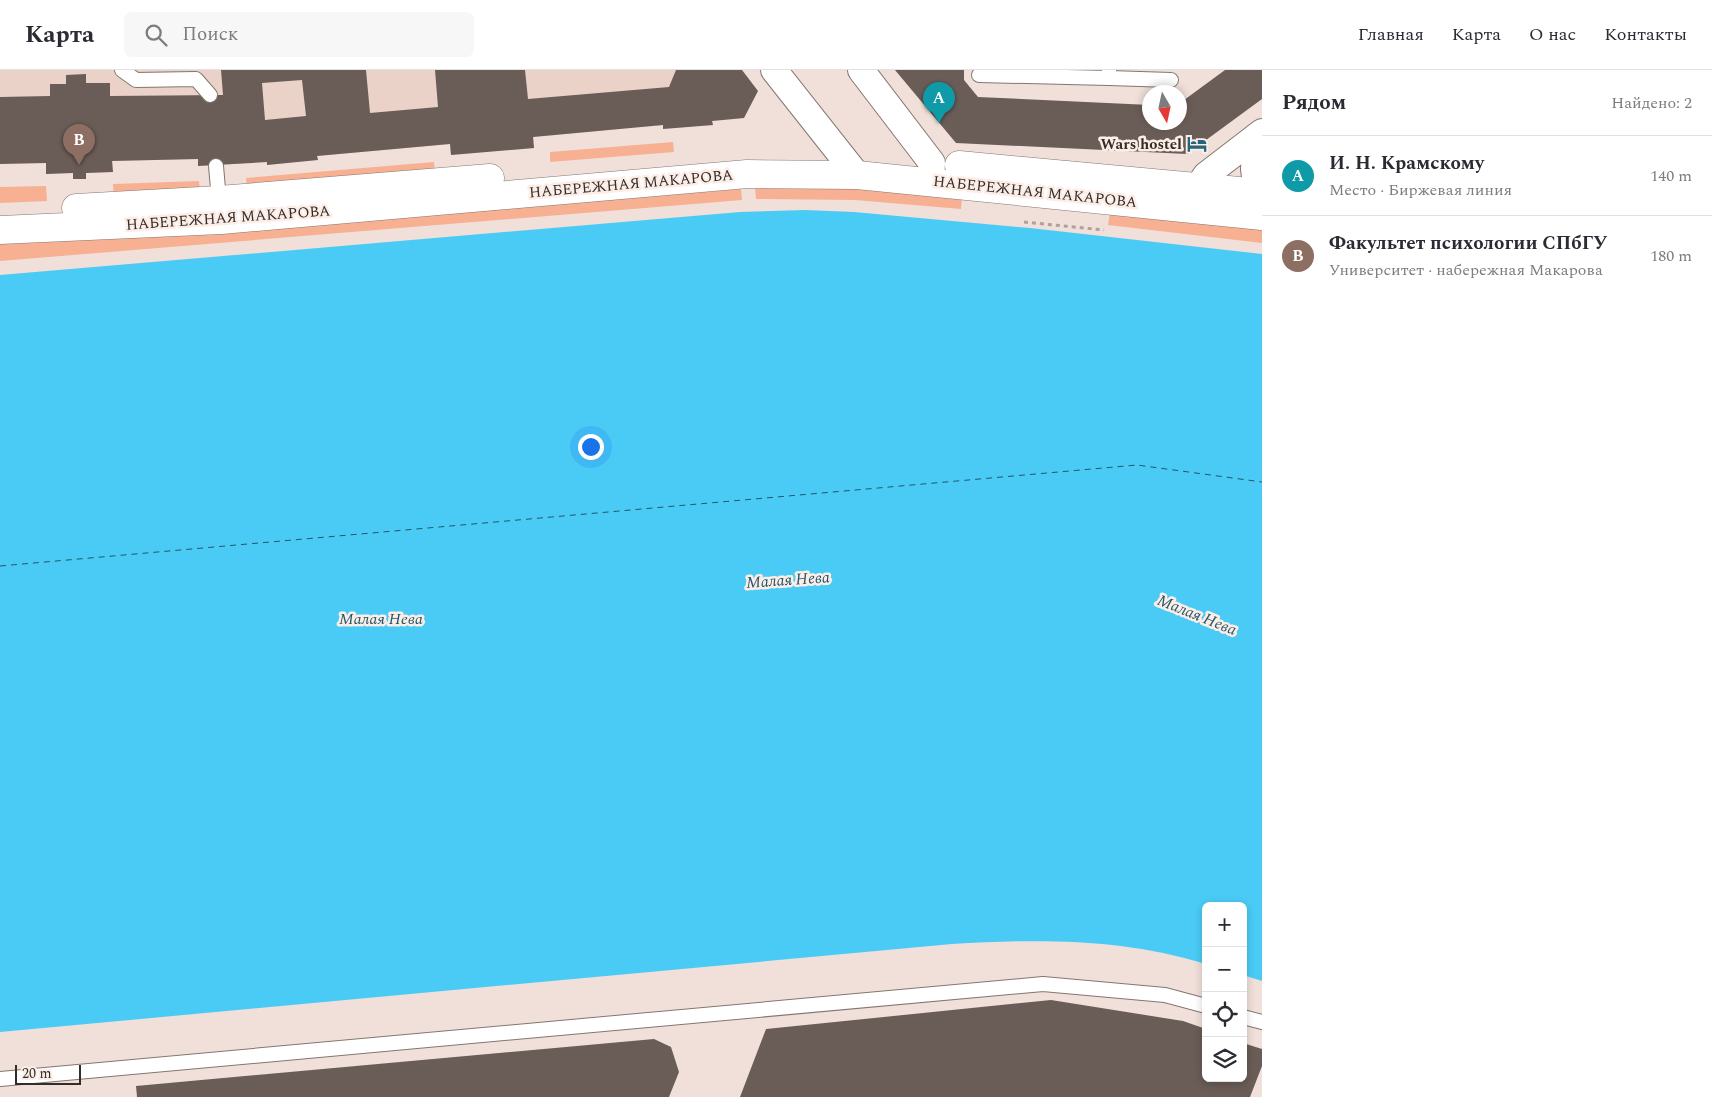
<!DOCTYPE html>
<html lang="ru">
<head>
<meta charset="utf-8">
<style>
  :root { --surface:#fff; --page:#f7f7f7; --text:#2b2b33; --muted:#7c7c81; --line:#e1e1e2; --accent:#25647a }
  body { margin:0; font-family:Spectral,serif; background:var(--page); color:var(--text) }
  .controls { position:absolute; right:15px; bottom:15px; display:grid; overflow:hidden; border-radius:8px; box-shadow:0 2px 8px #0003 }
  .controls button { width:45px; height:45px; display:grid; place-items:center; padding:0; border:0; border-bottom:1px solid var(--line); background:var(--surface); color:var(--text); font:25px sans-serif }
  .compass { position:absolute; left:1142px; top:15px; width:45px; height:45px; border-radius:50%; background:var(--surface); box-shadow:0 2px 8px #0003; rotate:171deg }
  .scale { position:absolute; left:15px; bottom:12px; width:66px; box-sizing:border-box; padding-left:5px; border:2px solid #332d2a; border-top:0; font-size:14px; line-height:18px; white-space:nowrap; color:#332d2a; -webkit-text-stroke:4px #fdede7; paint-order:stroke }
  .you { position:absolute; left:590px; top:376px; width:18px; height:18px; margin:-12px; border:4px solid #fff; border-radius:50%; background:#1a73e8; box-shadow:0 0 0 8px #1a73e833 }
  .badge { display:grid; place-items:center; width:32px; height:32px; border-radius:50%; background:var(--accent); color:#fff; font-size:16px; font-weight:700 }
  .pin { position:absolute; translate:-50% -41px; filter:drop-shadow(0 1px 2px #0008) }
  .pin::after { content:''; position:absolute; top:26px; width:18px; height:15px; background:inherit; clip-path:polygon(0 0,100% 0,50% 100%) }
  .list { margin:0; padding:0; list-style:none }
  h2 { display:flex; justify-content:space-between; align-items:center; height:65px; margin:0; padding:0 20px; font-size:21px }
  h2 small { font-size:16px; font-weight:400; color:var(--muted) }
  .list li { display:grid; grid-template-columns:32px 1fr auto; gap:15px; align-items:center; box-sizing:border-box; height:80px; padding:0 20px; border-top:1px solid var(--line) }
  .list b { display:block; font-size:19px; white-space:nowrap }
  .list p { margin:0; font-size:16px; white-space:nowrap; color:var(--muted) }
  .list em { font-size:16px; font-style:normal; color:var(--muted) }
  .icon { flex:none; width:28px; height:28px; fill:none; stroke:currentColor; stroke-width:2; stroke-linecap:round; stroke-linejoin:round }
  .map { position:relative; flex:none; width:1262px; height:1027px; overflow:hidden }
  header { display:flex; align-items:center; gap:30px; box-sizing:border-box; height:70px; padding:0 25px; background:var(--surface); border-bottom:1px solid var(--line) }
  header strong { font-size:24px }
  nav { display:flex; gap:28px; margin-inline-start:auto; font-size:18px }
  .search { width:350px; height:45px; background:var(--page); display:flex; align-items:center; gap:12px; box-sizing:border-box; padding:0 18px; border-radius:8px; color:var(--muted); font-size:19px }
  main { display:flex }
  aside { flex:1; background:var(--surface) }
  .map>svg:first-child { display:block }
  .built { fill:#ead2c9 }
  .green { fill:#f8b092 }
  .water { fill:#4acbf6 }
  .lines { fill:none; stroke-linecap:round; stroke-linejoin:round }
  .ferry { stroke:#225669; stroke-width:1; stroke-dasharray:6 5; stroke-linecap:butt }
  .building { fill:#6a5c57; fill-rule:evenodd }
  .service-casing { stroke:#847670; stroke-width:16 }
  .minor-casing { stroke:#847670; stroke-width:28 }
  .secondary-casing { stroke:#847670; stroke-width:29 }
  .path { stroke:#afa29d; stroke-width:3; stroke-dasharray:4 4; stroke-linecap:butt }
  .service { stroke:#fff; stroke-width:14 }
  .minor { stroke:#fff; stroke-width:26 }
  .secondary { stroke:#fff; stroke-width:28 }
  .labels { text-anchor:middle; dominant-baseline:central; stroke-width:5; stroke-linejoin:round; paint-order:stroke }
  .poi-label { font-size:15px; font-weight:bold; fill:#332d2a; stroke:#fdede7; text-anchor:end }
  .street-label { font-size:15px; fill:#332d2a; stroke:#fdede7 }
  .water-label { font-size:16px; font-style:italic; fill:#225669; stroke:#fdede7 }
</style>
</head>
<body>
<header>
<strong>Карта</strong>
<div class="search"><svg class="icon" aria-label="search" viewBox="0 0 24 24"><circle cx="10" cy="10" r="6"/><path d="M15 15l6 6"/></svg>Поиск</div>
<nav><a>Главная</a><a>Карта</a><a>О нас</a><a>Контакты</a></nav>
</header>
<main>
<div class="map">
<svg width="1262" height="1027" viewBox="0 0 1262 1027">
  <rect width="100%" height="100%" fill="#f0e0d9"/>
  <path class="built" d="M0,0H742L758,21L744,48L713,51V55L663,59V55L534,67V78L451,85L450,74L318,86V90L267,95L266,92L198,96V89L113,91V102L86,103V109H73V103L46,104V93L0,94Z"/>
  <g class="green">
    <path d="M673,72L674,82L550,92V82Z"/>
    <path d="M434,92L435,102L247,118L246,108Z"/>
    <path d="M199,111L200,122L114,127L113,114Z"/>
    <path d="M46,116L47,131L0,133V117Z"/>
    <path d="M806,117H857L962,126L961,139L855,130L756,129L755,118Z"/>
    <path d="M741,119L742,130L0,191V174L228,162Z"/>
    <path d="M1110,142L1262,158V173L1108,155Z"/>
  </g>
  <path class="water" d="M805,140L854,142L1030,158L1262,184V911L1243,905V836H1206V894C1121,868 1039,869 952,874L0,962V205L740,142Z"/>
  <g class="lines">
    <path class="ferry" d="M0,496L1137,395L1262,412"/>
  </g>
  <g class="building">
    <path d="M221,0H366L370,43L438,37L435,0H525L528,29L669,17L676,0H742L758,21L744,48L712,51L713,55L663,59V55L533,67L534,78L451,85L450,74L317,86L318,90L267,95V92L198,96V89L112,91L113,102L86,103V109H73V103L46,104V93L0,94V27L50,26V14H66V5L86,4V13H110V26L223,25ZM302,10L306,46L265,50L262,13Z"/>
    <path d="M895,0H964V10L978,27L1150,35V52H1180V33L1225,0H1262V29L1187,84L956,73Z"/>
    <path d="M1051,930L1183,951L1206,959V1008H1243V973L1262,979V996L1250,1027H740L766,959Z"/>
    <path d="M654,969L671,977L679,1002L669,1027H137L136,1016Z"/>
  </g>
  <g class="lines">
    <defs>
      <g id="service">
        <path d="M122,0L136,10L196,9L210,25"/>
        <path d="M979,5L1109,8V0"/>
        <path d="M1109,8L1171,10"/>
        <path d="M216,96L219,130"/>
        <path d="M1243,947L1262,952"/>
        <path d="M0,1009L1043,914L1165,925L1206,936"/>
      </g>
      <g id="minor">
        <path d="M774,0L857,105"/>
        <path d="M861,0L932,93L931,111"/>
        <path d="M1256,67L1254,99L1260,143"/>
        <path d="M1198,117L1206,105L1262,62"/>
      </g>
      <g id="secondary">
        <path d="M959,95L1262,123"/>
        <path d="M76,138L219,130L490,108"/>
        <path d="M0,160L221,150L747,104L857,105L1262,146"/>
      </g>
    </defs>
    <use href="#service" class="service-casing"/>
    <use href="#minor" class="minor-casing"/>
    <use href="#secondary" class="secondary-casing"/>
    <path class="path" d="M1024,152L1104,160"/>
    <use href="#service" class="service"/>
    <use href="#minor" class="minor"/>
    <use href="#secondary" class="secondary"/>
  </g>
  <defs>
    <symbol id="hotel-bare" viewBox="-9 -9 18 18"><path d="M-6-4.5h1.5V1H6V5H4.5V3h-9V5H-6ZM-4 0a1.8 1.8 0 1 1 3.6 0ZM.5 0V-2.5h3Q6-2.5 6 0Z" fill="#25647a" stroke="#fdede7" stroke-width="2.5" paint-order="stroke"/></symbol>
  </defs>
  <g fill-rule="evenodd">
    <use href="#hotel-bare" x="1183" y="60" width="28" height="28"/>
  </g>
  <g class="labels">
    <g class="poi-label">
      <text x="1182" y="74">Wars hostel</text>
    </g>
    <g class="street-label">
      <text transform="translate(631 114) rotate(-5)">НАБЕРЕЖНАЯ МАКАРОВА</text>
      <text transform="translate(1035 122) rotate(6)">НАБЕРЕЖНАЯ МАКАРОВА</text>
      <text transform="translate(228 148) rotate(-4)">НАБЕРЕЖНАЯ МАКАРОВА</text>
    </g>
    <g class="water-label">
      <text transform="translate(788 510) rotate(-4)">Малая Нева</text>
      <text transform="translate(1197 545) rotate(22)">Малая Нева</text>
      <text x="381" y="549">Малая Нева</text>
    </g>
  </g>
</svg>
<div class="controls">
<button>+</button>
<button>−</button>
<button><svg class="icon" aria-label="locate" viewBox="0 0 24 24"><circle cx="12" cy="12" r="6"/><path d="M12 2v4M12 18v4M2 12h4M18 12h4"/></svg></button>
<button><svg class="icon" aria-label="layers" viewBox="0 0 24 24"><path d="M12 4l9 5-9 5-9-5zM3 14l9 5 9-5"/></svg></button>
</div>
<svg class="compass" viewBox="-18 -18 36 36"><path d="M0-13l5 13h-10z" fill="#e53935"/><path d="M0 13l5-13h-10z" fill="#7c7c81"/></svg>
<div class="scale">20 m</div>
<div class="you"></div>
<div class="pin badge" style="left:939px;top:53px;background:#0f9aa8">A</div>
<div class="pin badge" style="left:79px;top:95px;background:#8d6e63">B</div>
</div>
<aside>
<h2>Рядом<small>Найдено: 2</small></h2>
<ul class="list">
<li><span class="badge" style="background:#0f9aa8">A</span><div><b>И. Н. Крамскому</b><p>Место · Биржевая линия</p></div><em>140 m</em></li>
<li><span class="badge" style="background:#8d6e63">B</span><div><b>Факультет психологии СПбГУ</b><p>Университет · набережная Макарова</p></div><em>180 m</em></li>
</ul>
</aside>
</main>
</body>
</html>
